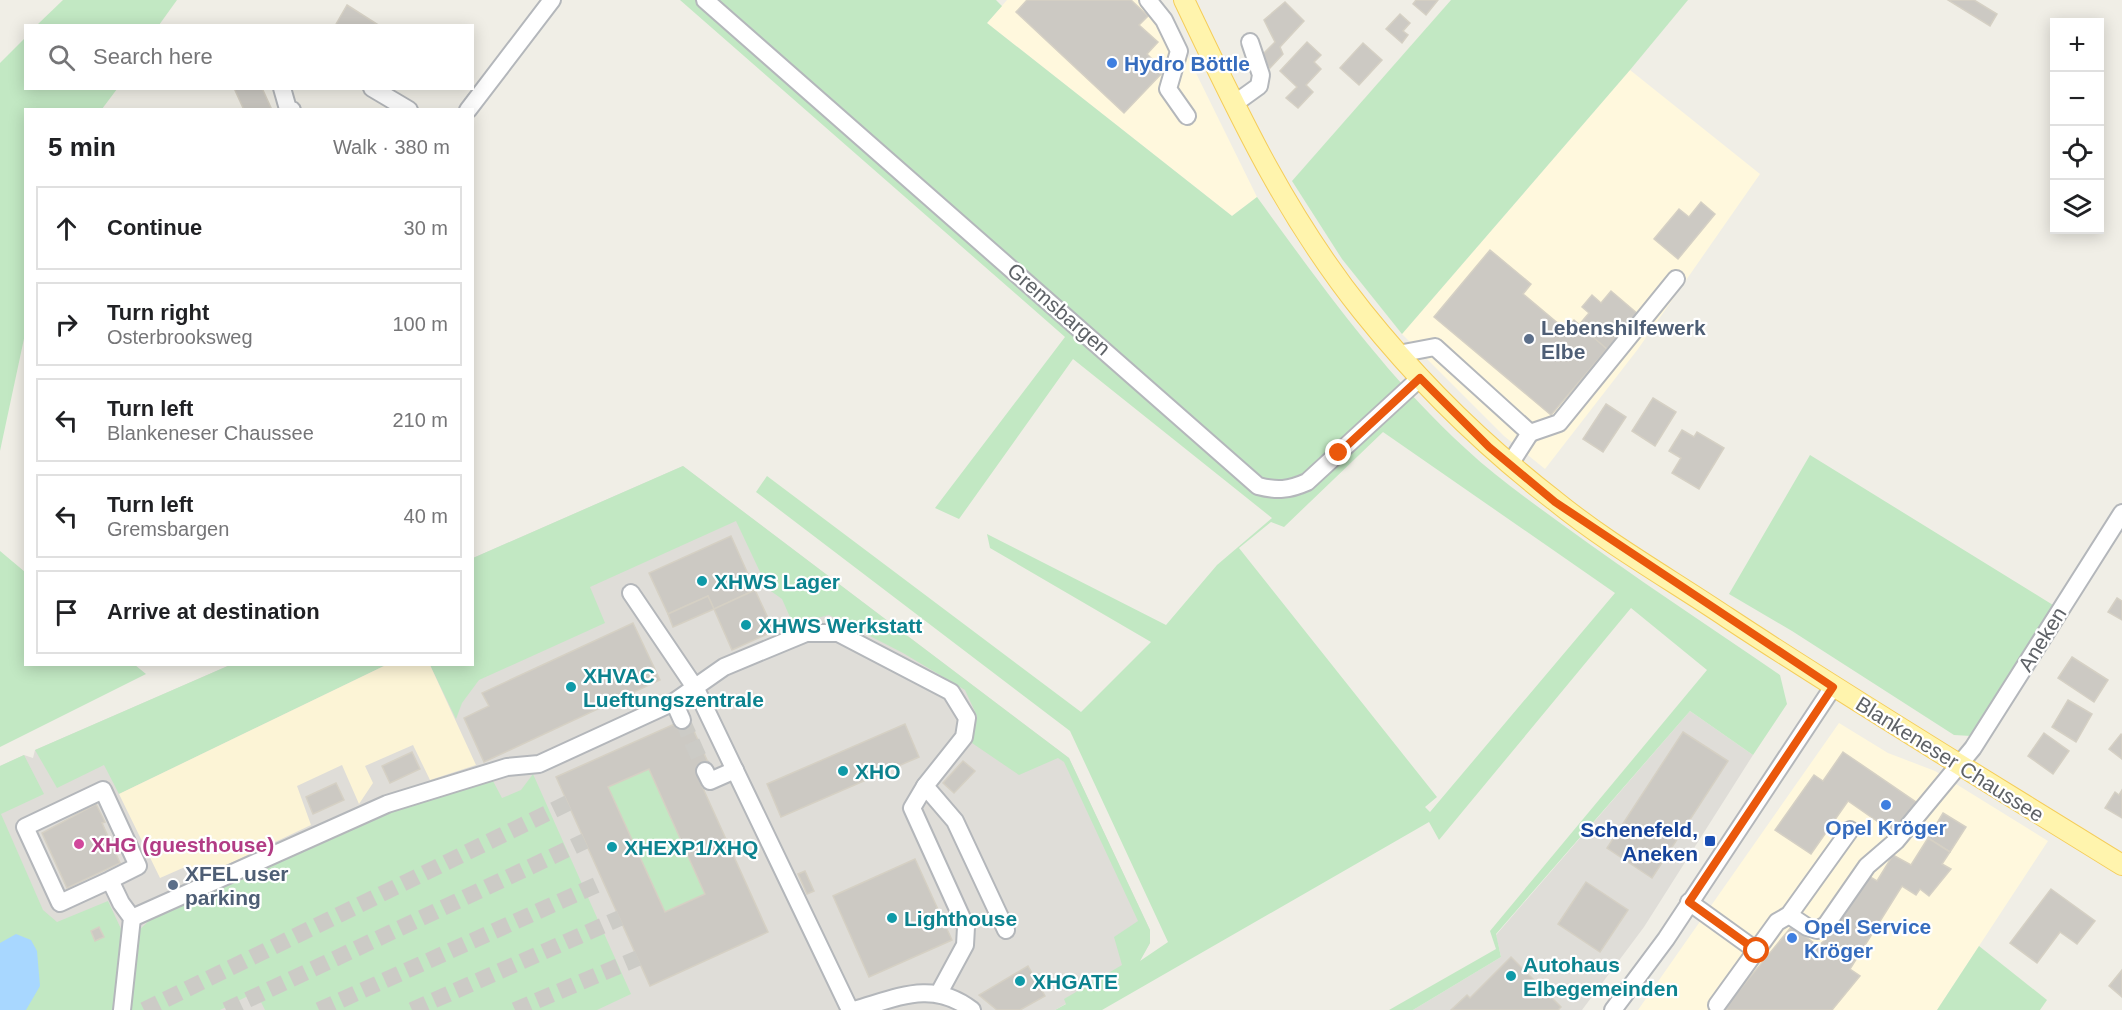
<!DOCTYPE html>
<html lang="en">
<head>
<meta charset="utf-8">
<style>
  :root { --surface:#fff; --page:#f2f2f2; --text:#202124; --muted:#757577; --line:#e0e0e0 }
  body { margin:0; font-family:Arial,sans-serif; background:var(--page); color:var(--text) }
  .controls { position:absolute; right:18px; top:18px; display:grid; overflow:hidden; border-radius:0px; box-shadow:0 3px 15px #0003 }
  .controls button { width:54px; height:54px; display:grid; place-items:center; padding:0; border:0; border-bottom:2px solid var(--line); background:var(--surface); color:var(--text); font:30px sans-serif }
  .stop { position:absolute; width:18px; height:18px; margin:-14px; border:4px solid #ea580c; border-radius:50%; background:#fff }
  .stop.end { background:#ea580c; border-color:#fff; box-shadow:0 2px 6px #0008 }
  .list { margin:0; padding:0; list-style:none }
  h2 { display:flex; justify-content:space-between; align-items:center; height:78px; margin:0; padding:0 24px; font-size:26px }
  h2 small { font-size:20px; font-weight:400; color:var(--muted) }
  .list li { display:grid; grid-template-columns:39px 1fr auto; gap:18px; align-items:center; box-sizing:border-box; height:84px; margin:0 12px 12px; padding:0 12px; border:2px solid var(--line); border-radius:0px }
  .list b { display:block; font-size:22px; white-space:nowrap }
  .list p { margin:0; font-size:20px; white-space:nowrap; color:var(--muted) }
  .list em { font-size:20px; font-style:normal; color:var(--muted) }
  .icon { flex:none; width:33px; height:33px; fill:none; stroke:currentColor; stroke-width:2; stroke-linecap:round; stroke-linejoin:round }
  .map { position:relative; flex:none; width:2122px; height:1010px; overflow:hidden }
  .search { position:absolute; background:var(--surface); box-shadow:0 3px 15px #0003; left:24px; top:24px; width:450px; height:66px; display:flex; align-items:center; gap:15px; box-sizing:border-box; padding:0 21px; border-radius:0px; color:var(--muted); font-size:22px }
  .panel { position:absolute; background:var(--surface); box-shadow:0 3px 15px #0003; left:24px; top:108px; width:450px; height:558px; border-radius:0px }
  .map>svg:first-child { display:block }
  .commercial { fill:#fff8dd }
  .industrial { fill:#dfddd8 }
  .green { fill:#c2e8c3; fill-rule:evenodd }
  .sand { fill:#fcf4d6 }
  .water { fill:#a8d7ff }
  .building { fill:#ccc9c3; stroke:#d5d0c4; stroke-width:1.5; fill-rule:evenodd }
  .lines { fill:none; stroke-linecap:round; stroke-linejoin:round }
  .minor-tunnel { stroke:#cccbc6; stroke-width:16; stroke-dasharray:16 8; stroke-linecap:butt }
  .minor-casing { stroke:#b4b7bb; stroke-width:20 }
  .major-casing { stroke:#f5cd5a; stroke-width:22 }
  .minor { stroke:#fff; stroke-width:16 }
  .major { stroke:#fff4ad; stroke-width:20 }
  .route { stroke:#ea580c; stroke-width:8 }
  .shop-dot { fill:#3f7fe0; stroke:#fff; stroke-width:2 }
  .service-dot { fill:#5c6f8a; stroke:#fff; stroke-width:2 }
  .culture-dot { fill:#0f9aa8; stroke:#fff; stroke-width:2 }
  .transit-dot { fill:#1a4fb4; stroke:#fff; stroke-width:2 }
  .hotel-dot { fill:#d1479c; stroke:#fff; stroke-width:2 }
  .labels { text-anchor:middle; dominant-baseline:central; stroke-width:4.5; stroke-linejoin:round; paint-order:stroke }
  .shop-label { font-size:21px; font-weight:bold; fill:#366cbe; stroke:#fff; text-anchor:start }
  .street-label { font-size:21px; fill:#5e6267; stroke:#fff }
  .service-label { font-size:21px; font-weight:bold; fill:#4e5e75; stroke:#fff; text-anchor:start }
  .culture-label { font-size:21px; font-weight:bold; fill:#0d838f; stroke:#fff; text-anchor:start }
  .transit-label { font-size:21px; font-weight:bold; fill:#164399; stroke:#fff; text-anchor:end }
  .hotel-label { font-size:21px; font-weight:bold; fill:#b23c85; stroke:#fff; text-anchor:start }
</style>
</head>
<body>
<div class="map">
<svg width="2122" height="1010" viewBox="0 0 2122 1010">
  <rect width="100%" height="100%" fill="#f0eee6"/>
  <g class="commercial">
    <path d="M1007,0H1160L1257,197L1232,216L987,23Z"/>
    <path d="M1630,70L1760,174L1638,349L1545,469L1504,436L1402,334Z"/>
    <path d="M1839,723L1888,753L1935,771L2048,841L1937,1010H1638Z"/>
  </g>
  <g class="industrial">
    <path d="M683,466L1069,758L1150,930V943L1139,962L1055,1010H0V766L24,755L33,758L35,750L230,665L472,664L473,558Z"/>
    <path d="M1690,711L1753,755L1644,927L1582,1010H1413L1501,957L1496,935Z"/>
  </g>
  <g class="green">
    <path d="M63,0H177L159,25H37Z"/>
    <path d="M680,0H996L1002,6L987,23L1232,216L1257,197C1321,285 1385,375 1466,449C1496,477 1530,501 1563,525C1634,577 1707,625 1780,675L1787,704L1753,755L1690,711L1496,934L1501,957L1413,1010H1389L1496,949L1490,931L1707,670L1631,608L1439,840L1429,822L1102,1010H1055L1066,1004L1064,999L1122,965L1114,937L1138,921L1064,762L1058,758L1019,775L969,741L977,716L965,690L903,653L829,615L793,624L782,599L768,589L736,521L590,587L605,623L479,680L462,703L456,719L430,665L472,664L473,558L683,466L1069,758L1150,930V943L1140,961L1168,942L1070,731L756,492L767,476L1081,712L1151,642L990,548L987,534L1166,625L1217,565L1272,518L1073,359L959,519L935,508L1065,337ZM1383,432L1615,593L1430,812L1425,807L1437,797L1239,548L1271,522L1284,527Z"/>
    <path d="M1451,0H1688L1630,70L1402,334L1342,259L1292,181Z"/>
    <path d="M25,38L26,88L117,89L102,109L26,110L25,334L0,451V63Z"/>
    <path d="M1810,455L2053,605L1971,736L1954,735L1792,631L1729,594Z"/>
    <path d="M0,551L25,572L26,664L135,665L146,674L0,747Z"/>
    <path d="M230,665H386L119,794L104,765L57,788L35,750Z"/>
    <path d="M24,755L44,794L1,814L43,910L57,922L108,901L122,931L114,1010H0V766Z"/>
    <path d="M649,769L705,894L665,912L608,787Z"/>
    <path d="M533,774L631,994L597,1010H265L256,992L220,1010H128L137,932L152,918L386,812L493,781L502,798L521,790Z"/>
    <path d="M1979,946L2047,1000L2040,1010H1937Z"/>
  </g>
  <path class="sand" d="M386,665H430L476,765L430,780L413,745L365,766L373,783L359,804L342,765L297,786L311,825L193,881L185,867L160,878L119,794Z"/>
  <path class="water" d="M16,934L31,940L37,951L40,986L26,1010H0V943Z"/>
  <g class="building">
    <path d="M1027,0H1131L1148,16L1139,25L1158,42L1147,54L1164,71L1124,113L1016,12Z"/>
    <path d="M1416,0H1438L1426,15L1413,4Z"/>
    <path d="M1948,0H1974L1997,14L1990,26Z"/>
    <path d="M1285,2L1304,21L1280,47L1283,54L1270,68L1259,58L1275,42L1264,20Z"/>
    <path d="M347,5L380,26H335Z"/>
    <path d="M1400,14L1410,23L1403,31L1408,35L1402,43L1386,29Z"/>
    <path d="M1307,42L1321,55L1314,62L1321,69L1306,85L1313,92L1298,108L1286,98L1297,87L1280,71Z"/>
    <path d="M1363,43L1382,60L1359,85L1340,68Z"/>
    <path d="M234,88H262L272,110H244Z"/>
    <path d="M1701,202L1715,214L1678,259L1654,239L1679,209L1689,217Z"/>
    <path d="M1490,250L1531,284L1523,294L1566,330L1574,320L1607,349L1551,415L1434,317Z"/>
    <path d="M1611,291L1638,314L1607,349L1579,325L1589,313L1582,307L1592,295L1601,303Z"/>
    <path d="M1653,398L1676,412L1655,446L1632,431Z"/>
    <path d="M1606,404L1626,417L1603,452L1583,439Z"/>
    <path d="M1682,430L1694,437L1697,432L1724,448L1699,489L1672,473L1681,458L1669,451Z"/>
    <path d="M731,536L755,590L714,609L708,596L668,614L649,573Z"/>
    <path d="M755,590L774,631L732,650L714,609Z"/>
    <path d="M708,596L714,609L673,627L668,614Z"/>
    <path d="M2117,598L2122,601V620L2108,612Z"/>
    <path d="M633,623L660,680L484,762L464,718L489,706L482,693Z"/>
    <path d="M2072,657L2108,680L2094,702L2058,678Z"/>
    <path d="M2068,700L2092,714L2076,742L2052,727Z"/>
    <path d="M688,718L711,769L697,775L768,932L650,986L556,777ZM649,769L705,894L665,912L608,787Z"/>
    <path d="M905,724L919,757L781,817L767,784Z"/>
    <path d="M1683,732L1728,761L1652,878L1607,848Z"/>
    <path d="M2044,733L2069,751L2053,774L2028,756Z"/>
    <path d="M2121,734L2122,735V759L2109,749Z"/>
    <path d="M412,752L420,769L390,783L382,766Z"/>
    <path d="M1843,752L1916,802L1894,833L1848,801L1811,854L1775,830L1814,775L1823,781Z"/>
    <path d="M963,761L975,771L954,793L943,783Z"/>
    <path d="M336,783L344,800L313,814L306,797Z"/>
    <path d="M2122,790V818L2105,808L2115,792L2119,795Z"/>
    <path d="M96,804L105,822L102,823L120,863L67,888L42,833Z"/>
    <path d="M1943,813L1966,827L1950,852L1928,838Z"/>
    <path d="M1928,838L1950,852L1942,864L1951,869L1929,896L1920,889L1916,895L1902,886L1850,969L1860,976L1832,1010H1723L1792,926L1818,946L1825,940L1867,875L1877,881L1893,855L1911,865Z"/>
    <path d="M915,859L952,940L869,977L833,896Z"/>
    <path d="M805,871L814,891L807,894L798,874Z"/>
    <path d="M1586,882L1628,910L1600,952L1558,924Z"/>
    <path d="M2051,889L2095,921L2077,944L2060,932L2037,963L2010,943Z"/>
    <path d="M99,927L104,937L95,941L91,931Z"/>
    <path d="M1511,957L1561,1007L1558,1010H1451L1467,995L1470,998Z"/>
    <path d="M1028,966L1045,996L1020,1010H997L979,995Z"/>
    <path d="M2122,970V997L2109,986Z"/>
  </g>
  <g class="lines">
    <g class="minor-tunnel">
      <path d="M682,720L705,771"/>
      <path d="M144,1010L568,803"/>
      <path d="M226,1010L585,841"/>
      <path d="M319,1010L603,882"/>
      <path d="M412,1010L620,918"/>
      <path d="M515,1010L638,958"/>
    </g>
    <defs>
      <g id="minor">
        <path d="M705,0L1258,486C1277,491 1289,490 1307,482L1420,378"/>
        <path d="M1148,0L1164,20L1179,51L1168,89L1187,116"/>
        <path d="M282,88L288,109L292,110"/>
        <path d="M372,88L409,110"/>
        <path d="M1234,104L1259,86L1261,75L1250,42"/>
        <path d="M468,110L552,0"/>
        <path d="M1398,354L1435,347L1530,433L1510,464"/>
        <path d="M1530,433L1559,423L1676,279"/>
        <path d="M631,593L696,689L850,1010"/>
        <path d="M674,702L682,720"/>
        <path d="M705,771L710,781L735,770"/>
        <path d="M925,786L912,808L966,927L965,945L939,993"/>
        <path d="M110,880L60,903L25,827L103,790L138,866L110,880L121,903L132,918L122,1010"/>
        <path d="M1689,902L1757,951"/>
        <path d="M1789,915L1807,927L1817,930L1826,925L1867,866L1896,841L1973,748L2122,513"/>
        <path d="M132,918L387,804L507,767L539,764L674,702L724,667L806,633H838L951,692L967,718L964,737L925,786L955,821L1006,930"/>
        <path d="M1717,1005L1777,922L1789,915L1850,830"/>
        <path d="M854,1010C897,998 932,979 972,1010"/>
        <path d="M1613,1010L1666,939L1833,687"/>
      </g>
      <path id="major" d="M1184,0C1237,111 1285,215 1363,312C1419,382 1483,445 1554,500C1608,544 1670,579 1728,618C1857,703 1990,783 2122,865"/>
    </defs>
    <use href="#minor" class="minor-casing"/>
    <use href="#major" class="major-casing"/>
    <use href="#minor" class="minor"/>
    <use href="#major" class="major"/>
  </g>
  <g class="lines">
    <path class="route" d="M1339,453L1420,378L1489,447L1555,502L1833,687L1689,902L1757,951"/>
  </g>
  <g class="shop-dot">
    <circle cx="1112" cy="63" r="6"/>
    <circle cx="1886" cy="805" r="6"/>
    <circle cx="1792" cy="938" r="6"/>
  </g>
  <g class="service-dot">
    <circle cx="1529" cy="339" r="6"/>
    <circle cx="173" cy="885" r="6"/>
  </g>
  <g class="culture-dot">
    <circle cx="702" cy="581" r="6"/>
    <circle cx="746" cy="625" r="6"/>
    <circle cx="571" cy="687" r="6"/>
    <circle cx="843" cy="771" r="6"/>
    <circle cx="612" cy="847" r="6"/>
    <circle cx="892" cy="918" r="6"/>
    <circle cx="1511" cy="976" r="6"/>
    <circle cx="1020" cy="981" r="6"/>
  </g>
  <rect class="transit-dot" x="1704" y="835" width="12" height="12" rx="3"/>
  <circle class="hotel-dot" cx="79" cy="844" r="6"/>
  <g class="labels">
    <g class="shop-label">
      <text x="1124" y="63">Hydro Böttle</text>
      <text x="1886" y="827" text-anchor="middle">Opel Kröger</text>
      <text x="1804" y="926">Opel Service<tspan x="1804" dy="24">Kröger</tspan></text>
    </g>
    <g class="street-label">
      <text transform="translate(1059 309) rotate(41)">Gremsbargen</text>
      <text transform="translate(2042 639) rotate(-58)">Aneken</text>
      <text transform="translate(1950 759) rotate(32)">Blankeneser Chaussee</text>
    </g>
    <g class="service-label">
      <text x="1541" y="327">Lebenshilfewerk<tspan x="1541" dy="24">Elbe</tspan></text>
      <text x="185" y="873">XFEL user<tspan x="185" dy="24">parking</tspan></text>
    </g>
    <g class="culture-label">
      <text x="714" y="581">XHWS Lager</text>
      <text x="758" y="625">XHWS Werkstatt</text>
      <text x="583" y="675">XHVAC<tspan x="583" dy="24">Lueftungszentrale</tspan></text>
      <text x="855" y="771">XHO</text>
      <text x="624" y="847">XHEXP1/XHQ</text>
      <text x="904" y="918">Lighthouse</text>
      <text x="1523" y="964">Autohaus<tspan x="1523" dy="24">Elbegemeinden</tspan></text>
      <text x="1032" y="981">XHGATE</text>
    </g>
    <g class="transit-label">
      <text x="1698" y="829">Schenefeld,<tspan x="1698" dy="24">Aneken</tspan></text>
    </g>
    <g class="hotel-label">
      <text x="91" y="844">XHG (guesthouse)</text>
    </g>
  </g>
</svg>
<div class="controls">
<button>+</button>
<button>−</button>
<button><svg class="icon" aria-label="locate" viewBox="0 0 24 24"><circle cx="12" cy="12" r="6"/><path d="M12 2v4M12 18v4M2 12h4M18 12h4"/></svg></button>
<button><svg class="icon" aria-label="layers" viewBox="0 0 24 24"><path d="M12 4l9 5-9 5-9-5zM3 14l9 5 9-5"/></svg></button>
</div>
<div class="stop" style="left:1757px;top:951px"></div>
<div class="stop end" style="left:1339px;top:453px"></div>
<div class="search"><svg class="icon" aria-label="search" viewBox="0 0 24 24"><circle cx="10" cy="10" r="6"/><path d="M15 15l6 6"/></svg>Search here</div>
<section class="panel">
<h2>5 min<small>Walk · 380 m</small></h2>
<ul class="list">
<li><svg class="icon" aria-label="ahead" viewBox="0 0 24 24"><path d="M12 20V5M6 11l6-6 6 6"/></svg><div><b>Continue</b></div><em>30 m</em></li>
<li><svg class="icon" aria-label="right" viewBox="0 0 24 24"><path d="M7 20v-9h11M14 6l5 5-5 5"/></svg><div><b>Turn right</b><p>Osterbrooksweg</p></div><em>100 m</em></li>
<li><svg class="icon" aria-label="left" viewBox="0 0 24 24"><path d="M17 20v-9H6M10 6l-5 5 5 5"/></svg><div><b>Turn left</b><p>Blankeneser Chaussee</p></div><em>210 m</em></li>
<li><svg class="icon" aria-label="left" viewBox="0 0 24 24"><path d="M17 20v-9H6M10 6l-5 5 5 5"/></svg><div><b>Turn left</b><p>Gremsbargen</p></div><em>40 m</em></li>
<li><svg class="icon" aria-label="arrive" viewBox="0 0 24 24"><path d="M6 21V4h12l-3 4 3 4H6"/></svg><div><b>Arrive at destination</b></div></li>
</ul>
</section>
</div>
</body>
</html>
